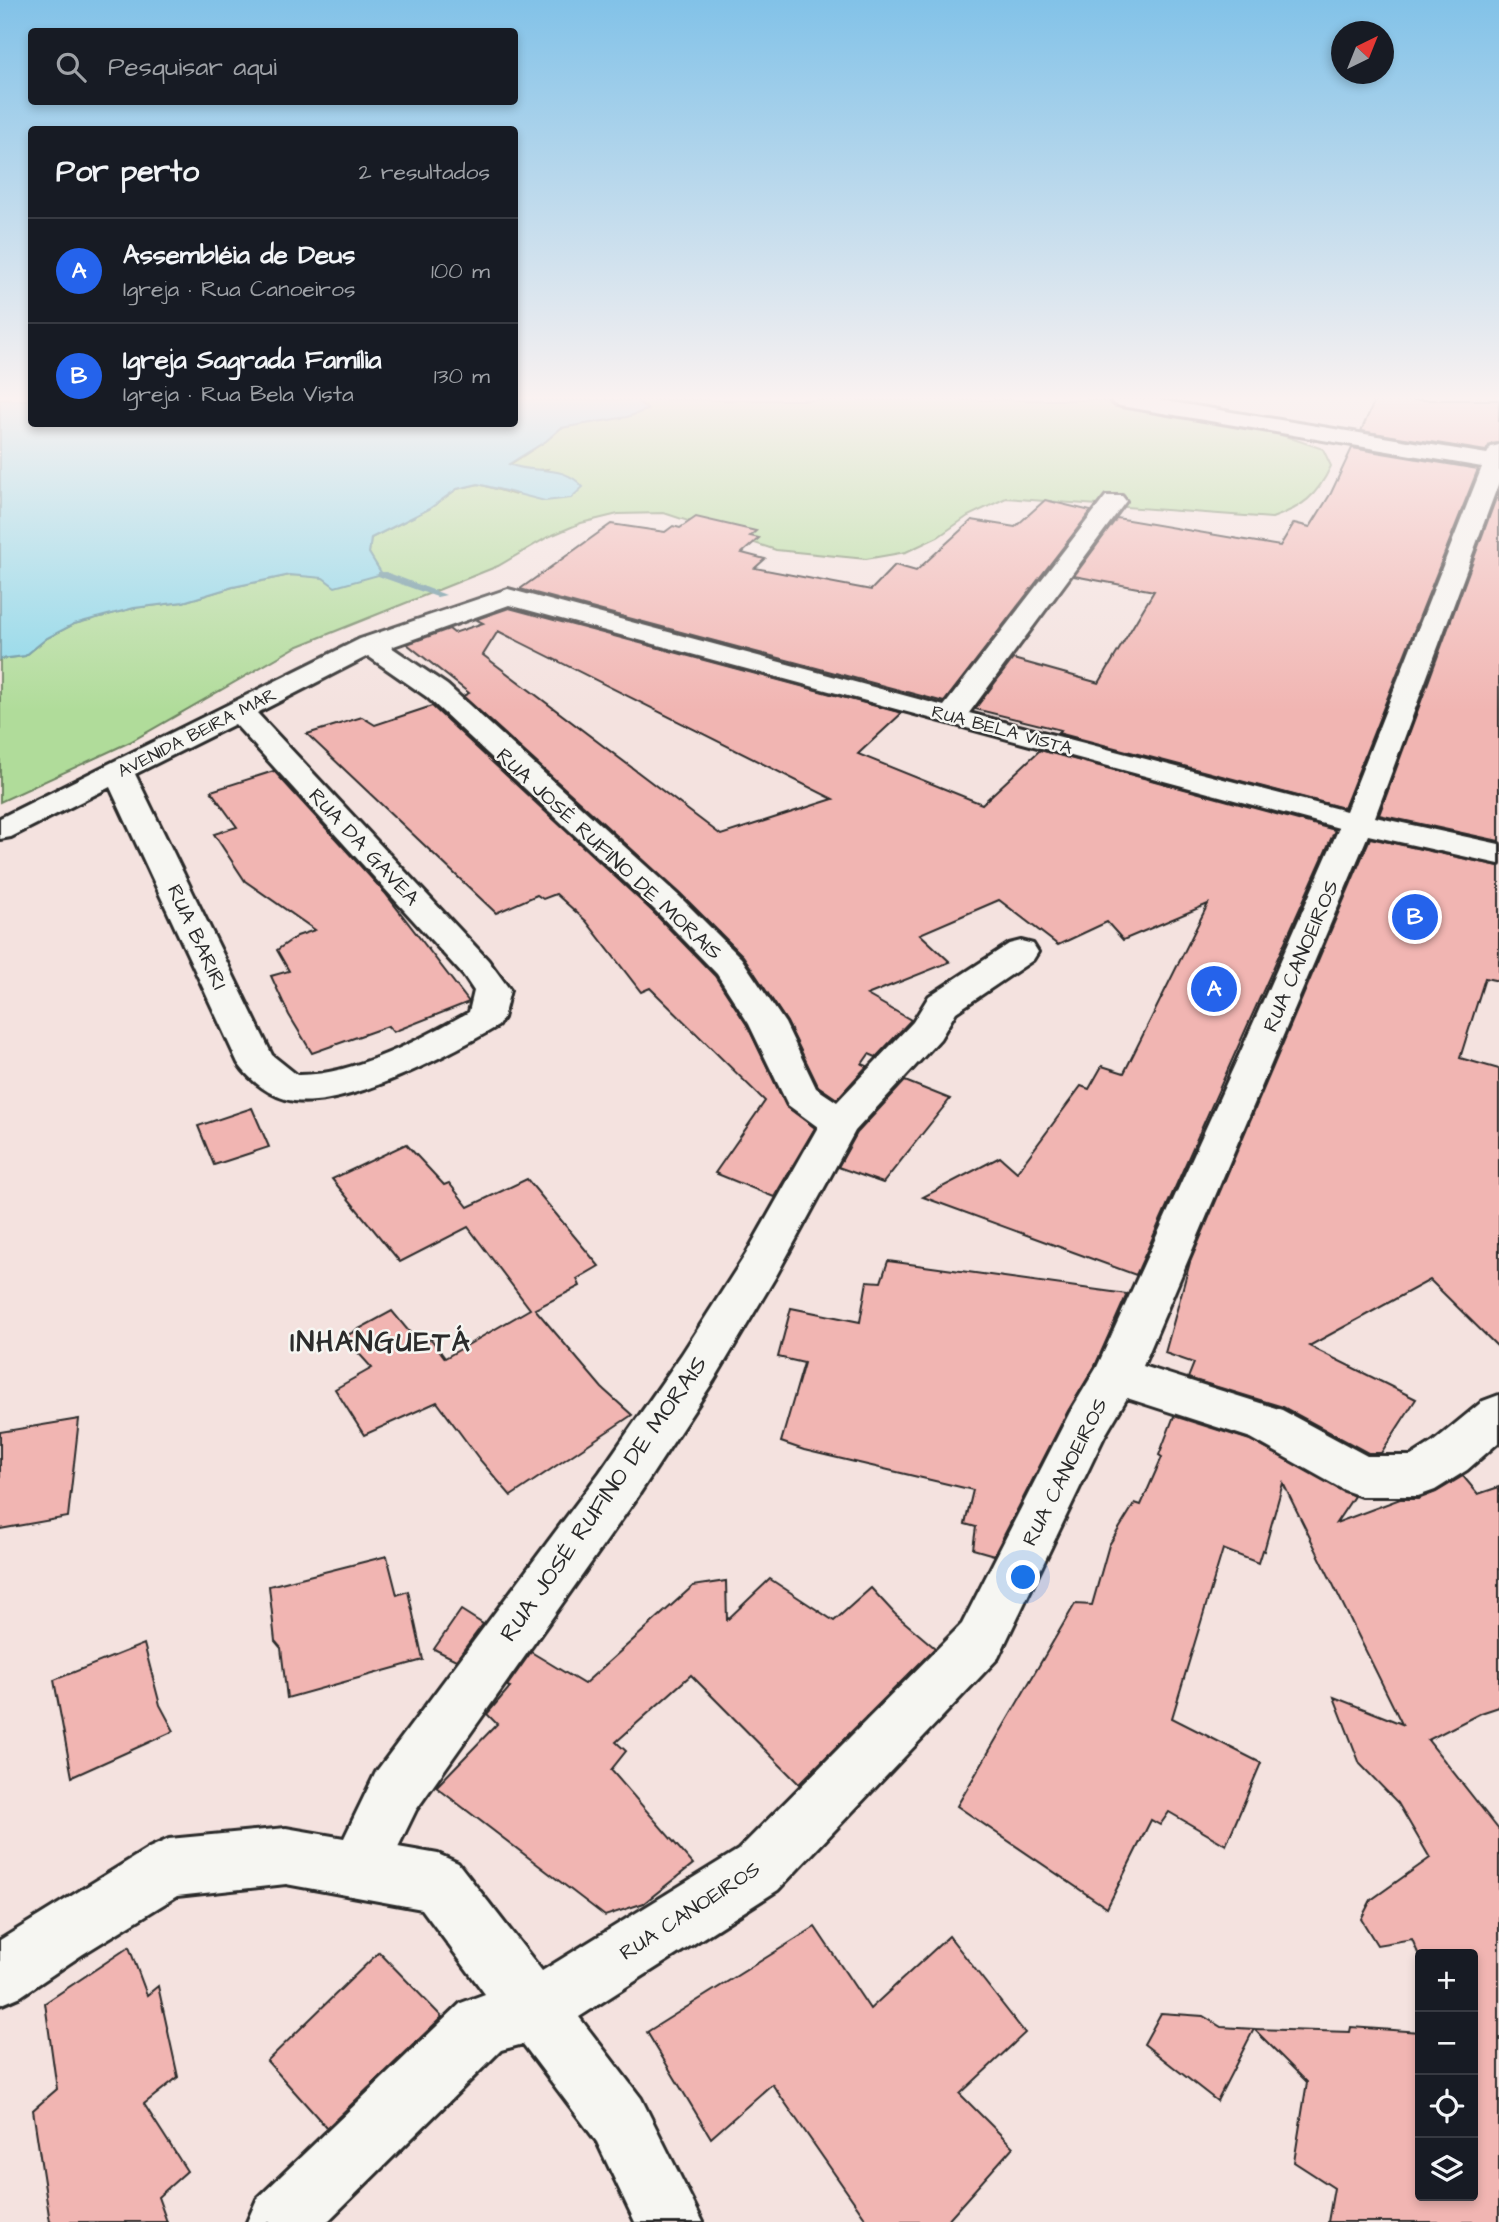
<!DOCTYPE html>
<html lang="pt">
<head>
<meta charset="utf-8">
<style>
  :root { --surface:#171b24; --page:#242831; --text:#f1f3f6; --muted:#9ea1a6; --line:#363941; --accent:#2563eb }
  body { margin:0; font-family:"Architects Daughter",sans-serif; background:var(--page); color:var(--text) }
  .controls { position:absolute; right:21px; bottom:21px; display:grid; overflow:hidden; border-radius:7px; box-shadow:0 4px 10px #0003 }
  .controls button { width:63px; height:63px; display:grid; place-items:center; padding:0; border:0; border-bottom:2px solid var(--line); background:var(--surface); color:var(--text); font:35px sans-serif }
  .compass { position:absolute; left:1331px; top:21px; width:63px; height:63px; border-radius:50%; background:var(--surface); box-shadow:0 4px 10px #0003; rotate:43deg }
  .you { position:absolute; left:1024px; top:1578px; width:24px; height:24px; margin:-18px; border:5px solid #fff; border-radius:50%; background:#1a73e8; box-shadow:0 0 0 10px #1a73e833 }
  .badge { display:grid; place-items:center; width:46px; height:46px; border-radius:50%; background:var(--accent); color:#fff; font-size:23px; font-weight:700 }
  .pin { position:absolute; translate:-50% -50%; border:4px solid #fff; box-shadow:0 2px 7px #0006 }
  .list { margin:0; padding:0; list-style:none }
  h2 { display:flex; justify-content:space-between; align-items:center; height:91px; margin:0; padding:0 28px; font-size:30px }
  h2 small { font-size:23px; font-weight:400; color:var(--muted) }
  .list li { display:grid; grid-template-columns:46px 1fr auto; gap:21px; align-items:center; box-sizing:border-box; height:105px; padding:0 28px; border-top:2px solid var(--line) }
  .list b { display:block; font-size:26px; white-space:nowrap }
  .list p { margin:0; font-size:23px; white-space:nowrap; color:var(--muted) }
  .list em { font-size:23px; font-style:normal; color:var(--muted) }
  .icon { flex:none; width:38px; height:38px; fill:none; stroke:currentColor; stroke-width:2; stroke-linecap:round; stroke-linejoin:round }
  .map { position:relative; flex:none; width:1499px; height:2222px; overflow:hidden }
  .search { position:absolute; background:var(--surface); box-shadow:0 4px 10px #0003; left:28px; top:28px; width:490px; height:77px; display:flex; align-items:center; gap:18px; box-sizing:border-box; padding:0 24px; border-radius:7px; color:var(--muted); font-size:26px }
  .panel { position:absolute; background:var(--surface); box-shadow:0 4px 10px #0003; left:28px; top:126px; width:490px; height:301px; border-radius:7px }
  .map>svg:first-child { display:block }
  .green { fill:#b0dc9a; stroke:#6e8462; stroke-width:2 }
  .water { fill:#8ad7e9; stroke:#64929d; stroke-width:2 }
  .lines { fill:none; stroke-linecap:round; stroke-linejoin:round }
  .stream { fill:#64929d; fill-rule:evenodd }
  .building { fill:#f1b5b2; stroke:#2b2b2b; stroke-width:2; fill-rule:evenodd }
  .minor-casing { stroke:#2b2b2b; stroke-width:6 }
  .minor { fill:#f6f6f2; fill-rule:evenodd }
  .labels { text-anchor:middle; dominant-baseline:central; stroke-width:5; stroke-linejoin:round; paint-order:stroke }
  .far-street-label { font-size:18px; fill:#2b2b2b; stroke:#f6f6f2 }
  .street-label { font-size:21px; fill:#2b2b2b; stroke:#f6f6f2 }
  .near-street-label { font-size:24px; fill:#2b2b2b; stroke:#f6f6f2 }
  .district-label { font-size:28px; font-weight:bold; letter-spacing:2px; fill:#2b2b2b; stroke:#f6f6f2 }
</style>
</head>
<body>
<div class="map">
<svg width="1499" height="2222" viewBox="0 0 1499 2222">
  <rect width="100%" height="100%" fill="#f4e2df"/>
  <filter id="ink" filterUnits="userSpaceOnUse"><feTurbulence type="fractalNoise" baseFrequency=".0143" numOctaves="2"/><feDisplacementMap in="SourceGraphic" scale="14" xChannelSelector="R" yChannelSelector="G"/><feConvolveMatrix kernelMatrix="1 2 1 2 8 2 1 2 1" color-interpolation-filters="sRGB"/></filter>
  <g filter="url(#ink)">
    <path class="green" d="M640,400H1092L1249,424L1323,449L1331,466C1317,496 1303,507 1272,518L1006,498L968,516L938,537L906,552L866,559L776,550L664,513L618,514L581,523L548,537L498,566L296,647L130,742L0,802V659L25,656L47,638L74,624L134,608L183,602L233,587L290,575L363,578L381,574L369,553L371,538L429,509L457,489L479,484L515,495L547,469L527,471L509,465L546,441L561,428L647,409L638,401Z"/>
    <path class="water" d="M0,400H31L32,424H514L515,400H640L638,402L647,410L627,417L561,428L546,441L509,464C534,475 563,463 583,487L571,498L545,501L478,484L457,489L429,509L371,538L369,553L382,574L335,587L323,578L290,575L233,587L183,602L134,608L74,624L47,638L25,656L0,659Z"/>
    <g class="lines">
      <path class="stream" d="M378,572H386L446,595L437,597L378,576Z"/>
    </g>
    <g class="building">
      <path d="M1375,400H1499V443L1490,444L1486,451L1361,431Z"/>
      <path d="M1352,448L1478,469L1344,808L1058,733L1061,730L975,709L1013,659L1099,683L1154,591L1074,576L1117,518L1280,546L1294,523L1310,527L1331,493Z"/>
      <path d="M1499,490V841L1379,815Z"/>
      <path d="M1045,500L1091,511L944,702L520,589L611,524L665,532L673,526L680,528L696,517L756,531L750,536L759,538L742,553L765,559L755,568L871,590L895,565L916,571L972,520L1015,527Z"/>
      <path d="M509,608L902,713L858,754L982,804L1040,750L1335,830L1136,1275L923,1197L1000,1157L1017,1172L1081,1086L1089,1089L1102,1066L1124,1073L1208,904L1123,940L1107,922L1058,945L999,900L920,934L950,962L867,995L911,1020L876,1057L869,1054L862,1064L867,1066L837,1099L818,1086L787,1022L743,956L681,894L463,696L469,693L407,644L449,629L454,633L483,623L477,620L480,618ZM498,631L833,799L721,835L483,655Z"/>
      <path d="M432,706L653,912L715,976L747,1025L786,1106L815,1128L774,1197L715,1173L765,1101L650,988L641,992L586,921L556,894L543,899L537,895L496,913L307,734L362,717L375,725Z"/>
      <path d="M274,771L385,893L469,1002L393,1032L388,1026L312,1053L289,1015L271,976L289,971L277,950L297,936L315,930L245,881L214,834L237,827L211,791Z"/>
      <path d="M1370,838L1499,866V981L1485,978L1460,1058L1499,1069V1348L1430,1280L1309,1346L1416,1399L1381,1453H1368L1283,1407L1188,1378L1194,1363L1165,1353L1190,1262Z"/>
      <path d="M905,1081L950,1099L883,1183L838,1167L857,1133Z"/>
      <path d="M252,1108L269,1147L214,1165L198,1126Z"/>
      <path d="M406,1144L444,1185L449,1183L468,1207L527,1179L599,1266L577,1279L580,1286L535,1309L602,1388L632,1415L511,1496L480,1460L437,1402L364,1435L335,1389L372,1368L344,1337L392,1311L420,1345L431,1339L445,1358L530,1309L468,1227L400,1262L332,1179Z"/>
      <path d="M888,1261L1127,1294L1095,1366L1068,1411L994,1555L973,1549L976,1527L965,1524L973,1490L804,1450L781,1442L804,1363L778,1357L791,1308L860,1322L867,1281L881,1282Z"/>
      <path d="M1174,1416L1250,1440L1354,1496L1336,1523L1400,1499H1418L1436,1492L1463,1476L1478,1494L1499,1487V1707L1481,1713L1428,1740L1499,1830V2222H1328L1334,2188L1294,2162L1307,2082L1254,2029L1350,2032L1351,2027L1420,2032V2196H1473V1954H1420V1958L1412,1939L1377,1945L1361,1919L1371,1900L1430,1858L1398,1803L1360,1764L1334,1697L1402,1724L1283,1483L1264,1551L1262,1550L1258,1563L1223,1549L1172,1718L1261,1763L1226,1845L1169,1812L1160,1825L1151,1820L1107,1908L957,1806L1075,1604L1092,1605L1109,1545L1135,1503L1141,1505L1162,1457L1159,1455Z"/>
      <path d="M79,1419L68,1517L0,1529V1432Z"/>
      <path d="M387,1556L397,1595L408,1591L423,1660L287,1698L281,1648L275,1641L269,1586Z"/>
      <path d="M770,1579L834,1621L871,1588L895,1614L935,1648L799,1784L691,1675L616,1742L626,1751L611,1770L693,1864L644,1903L605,1916L436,1787L497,1724L487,1714L510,1687L507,1686L531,1652L584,1684L693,1586L726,1581L727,1620Z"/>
      <path d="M461,1610L483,1624L456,1660L434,1649Z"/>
      <path d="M144,1644L160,1705L174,1731L72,1777L54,1680Z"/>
      <path d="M815,1927L870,2009L949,1936L1025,2033L960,2094L1013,2147L946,2222H868L772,2084L711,2138L647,2032Z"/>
      <path d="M129,1947L147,1995L158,1986L178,2077L144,2104L187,2171L158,2197L167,2222H50L33,2110L57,2089L45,2003Z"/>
      <path d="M379,1952L442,2017L327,2128L267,2061Z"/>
      <path d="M1161,2013L1203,2016L1221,2027L1254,2029L1217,2101L1144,2044Z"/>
    </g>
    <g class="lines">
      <defs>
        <path id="minor" d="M1110,400H1159L1487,454L1491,447L1499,445V482L1375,817L1499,844V864L1368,835L1143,1366L1282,1410L1367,1456H1411L1433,1442L1483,1401L1499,1395V1442L1467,1470L1435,1490L1418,1496H1361L1344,1490L1251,1438L1127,1398L1104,1437L998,1658L778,1890L579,2017L641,2098L703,2222H635L597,2142L523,2044L501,2050L327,2222H247L257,2199L461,2003L485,1994L422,1909L286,1884L177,1896L83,1954L21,1996L0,2005V1940L149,1848L169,1839L286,1828L344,1838L376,1772L600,1472L682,1354L746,1254L818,1127L788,1105L749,1024L717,974L655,910L427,697L368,656L257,713L488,960L510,990L503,1018L498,1026C450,1054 349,1108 294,1101C272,1098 250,1081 238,1063L110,787L11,837L0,839V818L360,639L508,589L944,706L1106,496H1122L1126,501L969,713L1346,811L1482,467L1121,406L1114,404ZM509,605L1339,828L1241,1051L1097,1367L1070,1412L962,1624L738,1850L542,1971L458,1863L438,1854L398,1847L416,1810L634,1502L714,1380L776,1276L855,1131L940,1039L956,1012L1033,960L1038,952L1033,944L1021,941L1009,944L929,996L913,1022L837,1102L816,1088L785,1023L741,958L679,896L447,685L391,647ZM235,724L464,976L474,991L469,1012C421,1039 353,1076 297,1075L272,1055L135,774Z"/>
      </defs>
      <use href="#minor" class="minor-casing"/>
      <use href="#minor" class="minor"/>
    </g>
  </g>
  <linearGradient id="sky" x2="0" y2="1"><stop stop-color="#82c2e8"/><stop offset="0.56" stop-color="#faf2f1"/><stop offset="1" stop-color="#faf2f1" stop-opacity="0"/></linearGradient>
  <rect width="1499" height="711" fill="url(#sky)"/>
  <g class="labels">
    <g class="far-street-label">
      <text transform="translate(1002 730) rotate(15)">RUA BELA VISTA</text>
      <text transform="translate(197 733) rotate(-27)">AVENIDA BEIRA MAR</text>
    </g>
    <g class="street-label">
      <text transform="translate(364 847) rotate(47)">RUA DA GAVEA</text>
      <text transform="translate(609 854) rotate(43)">RUA JOSÉ RUFINO DE MORAIS</text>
      <text transform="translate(197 937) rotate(65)">RUA BARIRI</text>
      <text transform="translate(1301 956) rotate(-67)">RUA CANOEIROS</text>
      <text transform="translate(1065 1472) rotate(-63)">RUA CANOEIROS</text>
      <text transform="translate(690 1911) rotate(-33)">RUA CANOEIROS</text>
    </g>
    <g class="near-street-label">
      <text transform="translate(604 1499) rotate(-55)">RUA JOSÉ RUFINO DE MORAIS</text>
    </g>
    <g class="district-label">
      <text x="381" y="1342">INHANGUETÁ</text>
    </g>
  </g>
</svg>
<div class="controls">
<button>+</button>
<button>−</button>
<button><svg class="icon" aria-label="locate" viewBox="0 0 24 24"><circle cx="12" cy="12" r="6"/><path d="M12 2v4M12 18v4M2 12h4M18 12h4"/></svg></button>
<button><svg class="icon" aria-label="layers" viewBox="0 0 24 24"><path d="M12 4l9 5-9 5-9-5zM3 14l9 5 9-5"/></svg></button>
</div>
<svg class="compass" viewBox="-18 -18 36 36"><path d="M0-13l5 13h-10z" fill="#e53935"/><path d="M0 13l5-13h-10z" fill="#9ea1a6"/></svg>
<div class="you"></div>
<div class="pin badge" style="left:1214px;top:989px">A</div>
<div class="pin badge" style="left:1415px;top:917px">B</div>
<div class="search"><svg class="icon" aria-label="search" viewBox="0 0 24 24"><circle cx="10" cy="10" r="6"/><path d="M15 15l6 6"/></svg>Pesquisar aqui</div>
<section class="panel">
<h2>Por perto<small>2 resultados</small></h2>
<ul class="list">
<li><span class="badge">A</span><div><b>Assembléia de Deus</b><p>Igreja · Rua Canoeiros</p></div><em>100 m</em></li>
<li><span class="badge">B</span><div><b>Igreja Sagrada Família</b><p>Igreja · Rua Bela Vista</p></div><em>130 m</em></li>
</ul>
</section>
</div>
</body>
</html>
